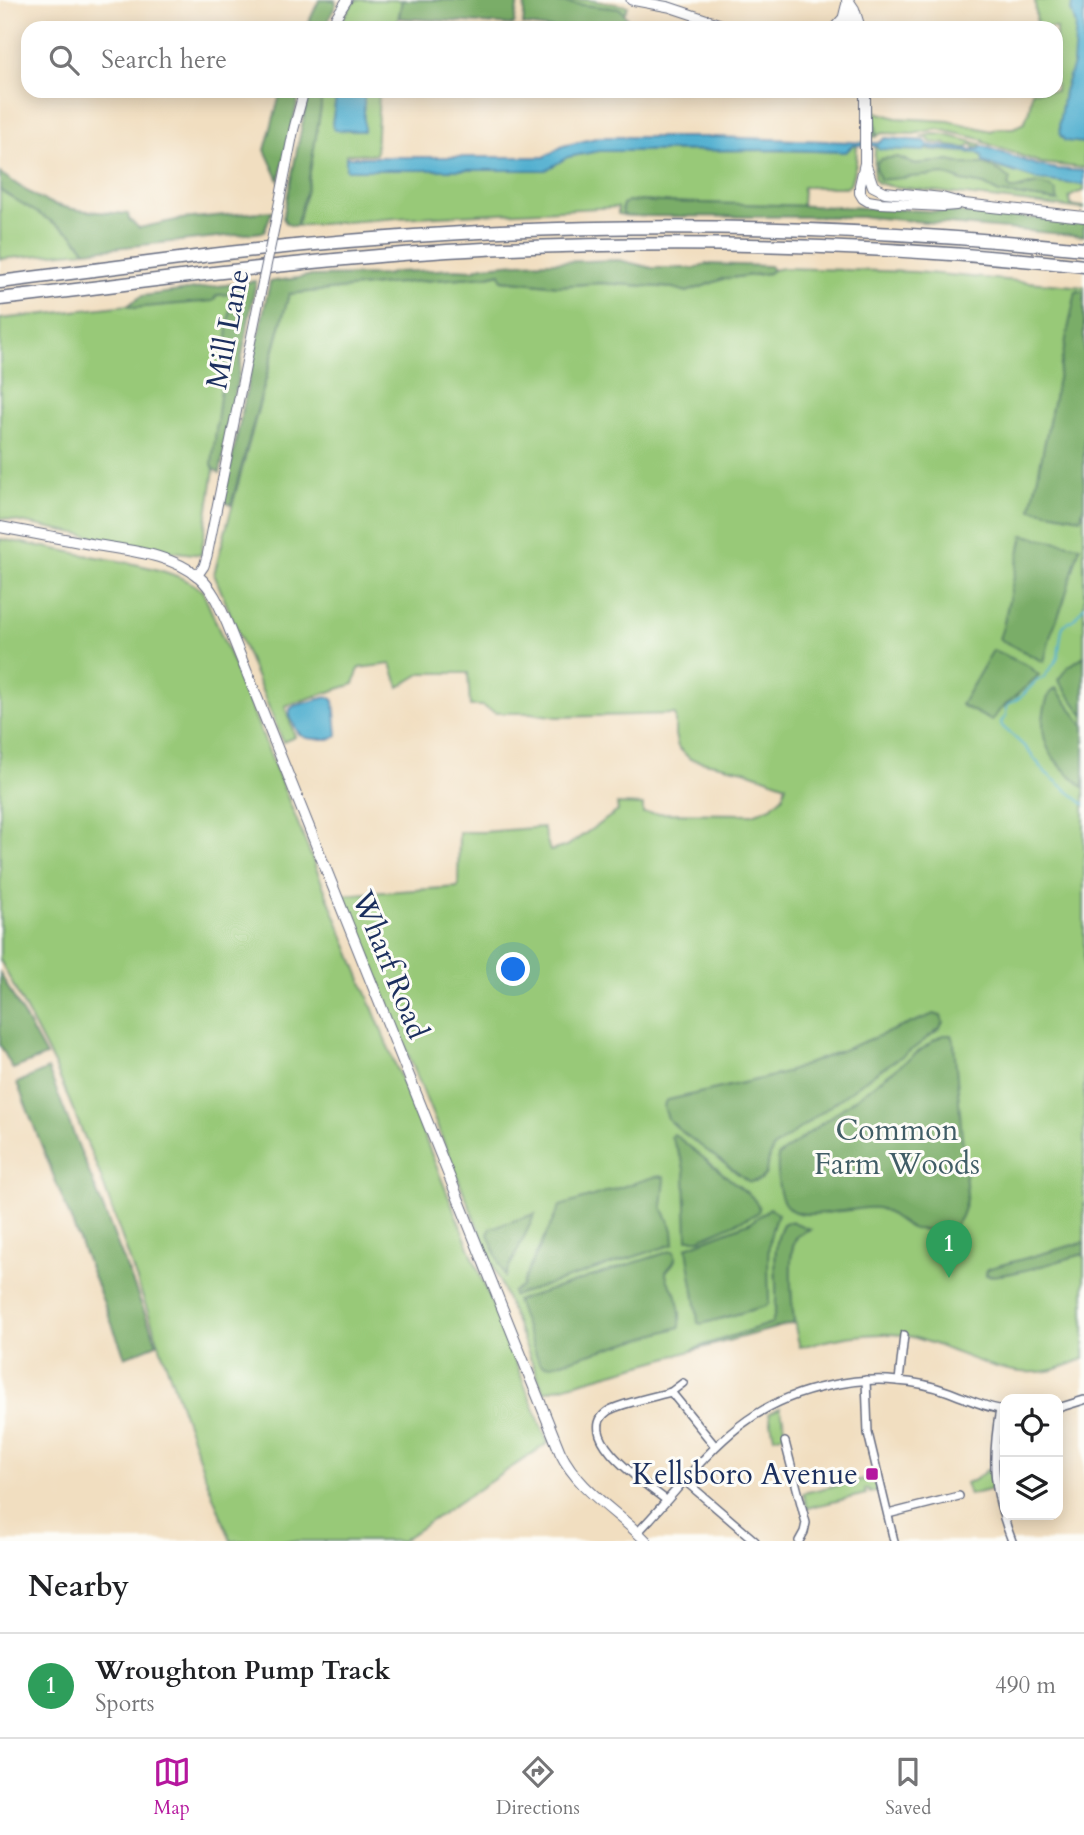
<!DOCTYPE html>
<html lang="en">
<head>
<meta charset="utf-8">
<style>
  :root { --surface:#fff; --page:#f2f2f2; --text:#202124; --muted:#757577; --line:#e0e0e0; --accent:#b5179e }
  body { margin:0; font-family:Cardo,serif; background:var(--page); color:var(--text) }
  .controls { position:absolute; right:21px; bottom:21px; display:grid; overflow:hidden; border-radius:14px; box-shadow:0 4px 18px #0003 }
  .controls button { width:63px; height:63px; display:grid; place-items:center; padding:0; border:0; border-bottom:2px solid var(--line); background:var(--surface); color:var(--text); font:35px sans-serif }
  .you { position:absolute; left:514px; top:970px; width:24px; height:24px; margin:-18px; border:5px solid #fff; border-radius:50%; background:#1a73e8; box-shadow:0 0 0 10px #1a73e833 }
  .badge { display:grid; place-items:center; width:46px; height:46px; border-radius:50%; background:var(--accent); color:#fff; font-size:23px; font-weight:700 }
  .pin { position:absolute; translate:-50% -58px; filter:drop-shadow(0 2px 4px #0008) }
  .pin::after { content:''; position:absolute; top:37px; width:24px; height:21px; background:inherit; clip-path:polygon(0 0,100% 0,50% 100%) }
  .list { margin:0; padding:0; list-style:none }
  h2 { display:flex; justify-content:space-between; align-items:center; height:91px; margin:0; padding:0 28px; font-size:30px }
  h2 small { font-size:23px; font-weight:400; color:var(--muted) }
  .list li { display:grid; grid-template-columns:46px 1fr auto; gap:21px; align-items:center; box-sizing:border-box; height:105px; padding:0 28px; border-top:2px solid var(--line) }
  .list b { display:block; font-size:26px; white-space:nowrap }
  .list p { margin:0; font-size:23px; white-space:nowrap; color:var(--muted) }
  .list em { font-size:23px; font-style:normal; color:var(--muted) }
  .icon { flex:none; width:38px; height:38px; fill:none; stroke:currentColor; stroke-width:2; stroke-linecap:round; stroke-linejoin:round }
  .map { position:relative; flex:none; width:1084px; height:1541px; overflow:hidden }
  .search { position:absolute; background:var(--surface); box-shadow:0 4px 18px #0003; left:21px; right:21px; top:21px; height:77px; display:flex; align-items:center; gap:18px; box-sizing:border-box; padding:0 24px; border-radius:21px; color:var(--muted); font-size:26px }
  .sheet { height:196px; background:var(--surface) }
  nav { display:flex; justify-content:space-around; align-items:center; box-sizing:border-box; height:98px; border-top:2px solid var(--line); background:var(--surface); font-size:19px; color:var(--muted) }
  nav a { display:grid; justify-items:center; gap:4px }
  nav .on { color:var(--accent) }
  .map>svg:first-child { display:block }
  .green { fill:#98c978; stroke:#5a7c6b; stroke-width:2; fill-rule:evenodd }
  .forest { fill:#7aad68; stroke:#4a6e63; stroke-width:2 }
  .water { fill:#52b0d0; stroke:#367097; stroke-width:2 }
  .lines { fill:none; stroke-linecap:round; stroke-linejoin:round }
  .stream { stroke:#52b0d0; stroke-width:2 }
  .minor-casing { stroke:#666c80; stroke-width:10 }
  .tertiary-casing { stroke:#666c80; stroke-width:11 }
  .secondary-casing { stroke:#666c80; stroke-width:12 }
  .motorway-casing { stroke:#666c80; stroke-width:15 }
  .minor { stroke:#fff; stroke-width:7 }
  .tertiary { stroke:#fff; stroke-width:9 }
  .secondary { stroke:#fff; stroke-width:10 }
  .motorway { stroke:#fff; stroke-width:12 }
  .tertiary-bridge-casing { stroke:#666c80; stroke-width:11; stroke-linecap:butt }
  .tertiary-bridge { stroke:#fff; stroke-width:9 }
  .poi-dot { fill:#b5179e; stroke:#fdfcf7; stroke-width:2.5 }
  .labels { text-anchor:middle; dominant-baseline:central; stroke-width:6; stroke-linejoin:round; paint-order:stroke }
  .street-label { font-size:30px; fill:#1b2f5e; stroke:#fdfcf7 }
  .park-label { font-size:30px; fill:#405d66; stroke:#fdfcf7 }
  .poi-label { font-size:30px; fill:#1b2f5e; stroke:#fdfcf7; text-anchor:end }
</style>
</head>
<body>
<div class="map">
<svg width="1084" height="1541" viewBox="0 0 1084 1541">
  <rect width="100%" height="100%" fill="#fdfcf7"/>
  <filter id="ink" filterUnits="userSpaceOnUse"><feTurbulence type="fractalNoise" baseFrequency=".0143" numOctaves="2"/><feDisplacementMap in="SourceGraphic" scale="14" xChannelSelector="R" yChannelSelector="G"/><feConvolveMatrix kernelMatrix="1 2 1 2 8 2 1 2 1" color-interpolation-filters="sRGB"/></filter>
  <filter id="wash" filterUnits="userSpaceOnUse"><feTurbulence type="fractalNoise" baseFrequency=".00686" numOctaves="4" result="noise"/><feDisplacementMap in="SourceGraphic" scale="28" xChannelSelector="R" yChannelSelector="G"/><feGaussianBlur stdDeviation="1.57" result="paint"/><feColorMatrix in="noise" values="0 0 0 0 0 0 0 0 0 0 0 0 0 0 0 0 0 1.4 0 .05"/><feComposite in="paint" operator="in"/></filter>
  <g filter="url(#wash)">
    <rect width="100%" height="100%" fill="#f1dec0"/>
    <g class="green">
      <path d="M355,0H402L397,24L387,21L385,28H367L366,26L362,25L360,28H337Z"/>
      <path d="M499,0H587L628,6L624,14L621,9L547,1L525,3Z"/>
      <path d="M1035,0H1084V168L1041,163L983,142L984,140L938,129L913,134L882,133L877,136L875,118V137H872V91H876V112L896,118L949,121L991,131L998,128H1013L1024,123L1029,112L1032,91H1056V28H1037Z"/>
      <path d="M310,91H337L332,124L348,131H364V91H379L376,154H346L347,170L553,166L567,157L599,151L783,150L846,152L853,145H857L856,163L850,185L847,187H803L802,206L627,201L622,206L623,215L618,214V207L398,218L297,226L307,189L321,107L312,95L308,97Z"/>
      <path d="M934,134L946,135L981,144V146L974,148L973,144L969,145L967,148L948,146L946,144L930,142L928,138L920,137Z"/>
      <path d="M875,146L978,153L982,156L983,162L1039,180L1084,185V191L1077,193L1069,197L1071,205L1084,207V209L890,186L878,183L874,178ZM903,159L913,164L949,161L962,164H983L1000,171L1010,189H1016L1036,183L1058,201L999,193L984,185L962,181L944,174L920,176Z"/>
      <path d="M0,190L72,234L86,251L0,259Z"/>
      <path d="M783,268L915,272L1084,287V1242L987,1269L986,1275C1004,1279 1063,1259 1084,1254V1359C1072,1363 1060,1369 1048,1371C1013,1377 980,1362 949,1350C934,1344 918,1337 902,1335C868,1331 833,1339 800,1347C793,1325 785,1260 796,1239C798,1234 803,1231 809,1230L783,1224C767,1255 783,1291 772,1323L705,1345L691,1351L544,1392L347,902L339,895L458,887L459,832H483L543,827L550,851L567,846L618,811L617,804L643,805V813L753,814L771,807L783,796L786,785L744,770L690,759L678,747L675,735V714L557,717L531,713H496L482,706H470L468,673H422L399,687L391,664L359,668L354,684L285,706L295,737L283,742L214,574L289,294L410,282L488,276L501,273L502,280L559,286L600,283L630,285L673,288L687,292L723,279L769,273L773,270Z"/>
      <path d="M233,293L212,464L214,469L201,555L160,550L0,518V319L128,305L134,308Z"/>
      <path d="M0,539C28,544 57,549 85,555C117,561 181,569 203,592L234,665L548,1443L401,1541H231L207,1481L99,1172L54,1064L0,960Z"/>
      <path d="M780,1408L787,1434L774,1437L769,1413Z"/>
      <path d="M988,1469L993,1489L969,1495L965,1483L975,1480Z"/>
      <path d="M873,1477L877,1491L870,1493L868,1489L865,1490L866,1494L807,1508L803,1493Z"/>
    </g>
    <g class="forest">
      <path d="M319,0H335L336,4L325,28H306Z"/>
      <path d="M402,0H499L518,2L514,25L399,18Z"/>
      <path d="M547,1L621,9L628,20L627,28H547L523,25L525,3Z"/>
      <path d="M281,91H300L279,181L265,150Z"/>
      <path d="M312,94L321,96V107L307,189L296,226C289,226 286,224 283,218L305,111L308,97Z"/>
      <path d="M898,157L913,164L949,161L962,164H983L1000,171L1010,179L1008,185L1010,189C1031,191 1034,176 1056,191L1058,201L999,193L984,185L962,181L944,174L880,180L876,167L877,162L881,159Z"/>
      <path d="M0,173C12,181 24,190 37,197C65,212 97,212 128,214L129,219L139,228L181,219L272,211L264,232L86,251L72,234L0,190Z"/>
      <path d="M627,201C780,205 932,207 1084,223V236L868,217L630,216L623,215L622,206Z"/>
      <path d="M619,260L652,268H697L706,264L770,266L773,270L769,273L723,279L687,292L673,288L630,285L600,283L559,286L502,280L500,273L488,276L410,282L289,294L231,505L223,501L270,282C282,279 294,280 306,276L385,275L396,272L456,269L473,270L482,266L518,263Z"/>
      <path d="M256,281L220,473L214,469L212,464L232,294L217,295L213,301L134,308L128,305L142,296Z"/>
      <path d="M1076,291L1084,292V504L1081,518L1031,509Z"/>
      <path d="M1023,535L1080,546L1063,604L1051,634L1044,662L999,639L1003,627Z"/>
      <path d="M993,650L1029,666L1039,675L999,711L992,721L961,705Z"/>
      <path d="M1084,656V716L1058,680L1068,667Z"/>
      <path d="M1056,688L1084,726V788C1058,764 1038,751 1044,712C1046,702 1047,694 1056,688Z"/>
      <path d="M0,973L46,1056L13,1069L0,1045Z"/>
      <path d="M934,1014L941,1016L943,1022L940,1028L913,1049L874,1074L773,1148L767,1165L766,1173C763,1180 755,1182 748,1181L682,1132L668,1119L664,1107L665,1102L668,1100L782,1074Z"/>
      <path d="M943,1035H951L954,1043L967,1194C960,1233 951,1231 914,1229C903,1227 891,1211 877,1208C869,1207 859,1209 850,1210C795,1217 775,1223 778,1156L933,1041Z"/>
      <path d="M48,1069L157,1344L125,1357L17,1083Z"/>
      <path d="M674,1134L752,1197L758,1205L759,1210L756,1214L700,1239H687L685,1174L682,1160L671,1137L672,1135Z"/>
      <path d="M657,1176L664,1177L665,1179L662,1207L673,1230L674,1244L513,1296L512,1292L521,1287L525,1277L560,1206Z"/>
      <path d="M770,1208L778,1214C764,1241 769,1273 769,1303L766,1306L702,1324L698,1323C696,1297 690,1273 687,1247L751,1222Z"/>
      <path d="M535,1214L505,1277L488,1234L491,1228Z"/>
      <path d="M787,1222H793L810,1229C805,1231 799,1233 796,1238C787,1253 792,1304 794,1323L691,1351L705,1345L772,1323C783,1291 767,1255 783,1224Z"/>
      <path d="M1084,1242V1254C1064,1259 1003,1279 986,1275L987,1269Z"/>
      <path d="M671,1251H674C678,1261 672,1264 666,1272C666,1282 671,1284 675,1293C679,1303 681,1316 680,1327L562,1362C554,1364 545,1369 539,1362L516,1301Z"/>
    </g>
    <g class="water">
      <path d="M1073,0H1084V143L1065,141L1060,135L1059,124L1064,91L1073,64L1076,25L1071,10Z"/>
      <path d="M337,91H364V131L334,130L332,124Z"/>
      <path d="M600,137H717L879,143L885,138L925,141L928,145L974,150L979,149L983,146L1037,165L1056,169L1084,171V185L1039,180L983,162L982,156L978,153L927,148L924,151L879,149L877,146L853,145L846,152L783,150L599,151L568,157L546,170H346V157H544L563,146Z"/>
      <path d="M327,697L331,698L334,701L337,735C331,740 328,739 321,739C307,739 300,739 294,725C291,719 289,716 290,709L294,706Z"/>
    </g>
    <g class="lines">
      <path class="stream" d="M1084,606L1074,619L1064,625L1062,629L1058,656L1054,664L1043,678L1036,681L1022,696L1008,705L1006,708V716L1001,722L1002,726L1025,747L1046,773L1084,804"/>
    </g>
  </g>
  <g filter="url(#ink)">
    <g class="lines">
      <defs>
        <g id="minor">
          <path d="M866,1380L868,1433L894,1541"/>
          <path d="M899,1381L904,1335"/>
          <path d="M671,1392L683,1383"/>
          <path d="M1058,1408L1084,1400"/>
          <path d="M1000,1409C991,1461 993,1492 1012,1541"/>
          <path d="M785,1442L806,1523L804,1532L799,1541"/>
          <path d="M684,1480L755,1541"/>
          <path d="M666,1500C649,1486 572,1436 608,1411C618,1404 657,1396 671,1392L715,1446"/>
          <path d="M888,1514L959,1496"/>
          <path d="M638,1532C700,1468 733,1405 828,1386C851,1381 874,1378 897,1381C915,1382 933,1386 949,1392C968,1399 986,1408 1005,1410"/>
        </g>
        <g id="tertiary">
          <path d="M631,0L669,7L732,28"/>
          <path d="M329,28L347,0"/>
          <path d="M834,28L843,18L846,6"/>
          <path d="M275,224L294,128L304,91"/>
          <path d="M197,576L204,566L207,556L260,295"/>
        </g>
        <g id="secondary">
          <path d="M847,0L848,12L852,28"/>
          <path d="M848,0L854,9L860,28"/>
          <path d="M865,91V163L860,185V193L863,198L868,201L880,203L943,206L956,205"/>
          <path d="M865,163L873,186L885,192L942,198L964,204L1084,217"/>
          <path d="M0,527C32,533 64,539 96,545C131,551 171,554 199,577C213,589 220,607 227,623L560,1452C579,1491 617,1511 646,1541"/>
        </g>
        <g id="motorway">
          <path d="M0,282C65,274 130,265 195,257C284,246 373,238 462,233C669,221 877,228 1084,249"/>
          <path d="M0,299C156,281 311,258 467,250C673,239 879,244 1084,266"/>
        </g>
      </defs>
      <use href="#minor" class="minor-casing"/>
      <use href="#tertiary" class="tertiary-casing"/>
      <use href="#secondary" class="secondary-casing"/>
      <use href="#motorway" class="motorway-casing"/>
      <use href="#minor" class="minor"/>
      <use href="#tertiary" class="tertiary"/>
      <use href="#secondary" class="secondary"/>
      <use href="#motorway" class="motorway"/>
      <defs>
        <path id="tertiary-bridge" d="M260,295L275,224"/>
      </defs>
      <use href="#tertiary-bridge" class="tertiary-bridge-casing"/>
      <use href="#tertiary-bridge" class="tertiary-bridge"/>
    </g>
  </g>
  <rect class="poi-dot" x="865" y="1467" width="14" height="14" rx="3.5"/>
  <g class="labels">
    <g class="street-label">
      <text transform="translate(228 329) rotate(-79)">Mill Lane</text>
      <text transform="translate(390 965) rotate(68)">Wharf Road</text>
    </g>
    <g class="park-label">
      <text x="897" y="1130">Common<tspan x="897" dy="34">Farm Woods</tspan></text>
    </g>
    <g class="poi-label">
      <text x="858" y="1474">Kellsboro Avenue</text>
    </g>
  </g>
</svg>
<div class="controls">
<button><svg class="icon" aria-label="locate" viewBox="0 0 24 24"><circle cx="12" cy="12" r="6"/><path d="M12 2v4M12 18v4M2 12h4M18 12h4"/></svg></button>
<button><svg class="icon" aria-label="layers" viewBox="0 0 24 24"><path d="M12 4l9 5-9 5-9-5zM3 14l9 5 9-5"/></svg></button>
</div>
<div class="you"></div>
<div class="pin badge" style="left:949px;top:1278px;background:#2e9e5b">1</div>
<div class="search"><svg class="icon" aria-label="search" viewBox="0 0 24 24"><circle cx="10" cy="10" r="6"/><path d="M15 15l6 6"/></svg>Search here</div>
</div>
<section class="sheet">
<h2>Nearby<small></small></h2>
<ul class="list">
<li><span class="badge" style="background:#2e9e5b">1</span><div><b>Wroughton Pump Track</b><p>Sports</p></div><em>490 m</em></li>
</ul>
</section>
<nav>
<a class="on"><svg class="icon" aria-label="map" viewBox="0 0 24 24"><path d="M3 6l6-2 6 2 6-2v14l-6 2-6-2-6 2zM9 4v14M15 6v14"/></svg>Map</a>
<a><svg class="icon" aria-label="directions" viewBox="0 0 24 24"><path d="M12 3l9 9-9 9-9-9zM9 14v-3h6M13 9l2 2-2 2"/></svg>Directions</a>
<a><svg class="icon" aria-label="saved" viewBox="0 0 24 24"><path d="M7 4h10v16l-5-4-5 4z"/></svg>Saved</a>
</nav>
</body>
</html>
